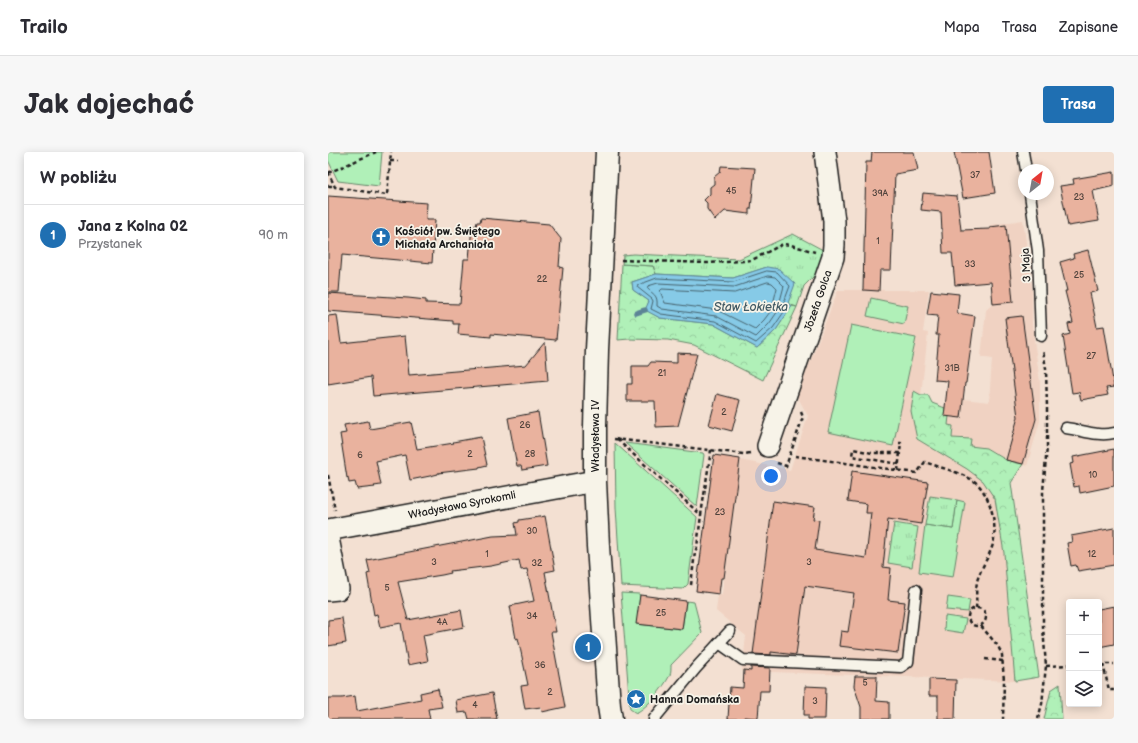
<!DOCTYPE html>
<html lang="pl">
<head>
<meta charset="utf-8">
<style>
  :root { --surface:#fff; --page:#f7f7f7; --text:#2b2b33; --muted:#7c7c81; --line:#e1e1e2; --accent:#1f6fb2 }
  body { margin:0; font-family:"Balsamiq Sans",sans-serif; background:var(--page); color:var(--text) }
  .controls { position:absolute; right:12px; bottom:12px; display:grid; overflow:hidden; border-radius:4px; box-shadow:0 2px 10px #0003 }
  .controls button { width:36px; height:36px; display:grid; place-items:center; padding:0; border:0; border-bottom:1px solid var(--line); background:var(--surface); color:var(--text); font:20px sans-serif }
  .compass { position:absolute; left:690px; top:12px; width:36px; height:36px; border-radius:50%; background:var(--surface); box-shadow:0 2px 10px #0003; rotate:31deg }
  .you { position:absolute; left:443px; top:324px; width:14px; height:14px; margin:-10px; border:3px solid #fff; border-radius:50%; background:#1a73e8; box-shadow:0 0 0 6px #1a73e833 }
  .badge { display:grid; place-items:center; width:26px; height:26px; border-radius:50%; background:var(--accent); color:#fff; font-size:13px; font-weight:700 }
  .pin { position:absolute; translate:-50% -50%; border:2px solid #fff; box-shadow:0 1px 4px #0006 }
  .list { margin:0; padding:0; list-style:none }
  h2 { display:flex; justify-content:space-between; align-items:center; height:52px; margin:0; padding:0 16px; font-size:17px }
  h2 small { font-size:13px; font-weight:400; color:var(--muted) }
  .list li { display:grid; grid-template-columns:26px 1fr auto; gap:12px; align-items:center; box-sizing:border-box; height:60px; padding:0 16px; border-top:1px solid var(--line) }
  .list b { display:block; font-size:15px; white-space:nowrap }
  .list p { margin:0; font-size:13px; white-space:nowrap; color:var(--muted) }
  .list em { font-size:13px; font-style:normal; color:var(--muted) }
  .icon { flex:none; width:22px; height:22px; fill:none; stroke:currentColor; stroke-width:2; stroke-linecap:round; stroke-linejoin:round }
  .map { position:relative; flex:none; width:786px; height:567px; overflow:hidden; border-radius:4px }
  header { display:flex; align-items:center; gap:24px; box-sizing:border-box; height:56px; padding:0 20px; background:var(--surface); border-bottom:1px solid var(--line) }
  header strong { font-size:19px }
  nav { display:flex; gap:22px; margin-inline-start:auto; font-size:14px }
  .intro { display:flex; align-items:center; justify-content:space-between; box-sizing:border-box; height:96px; padding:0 24px }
  h1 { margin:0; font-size:28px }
  .button { padding:10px 18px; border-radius:4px; background:var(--accent); color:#fff; font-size:14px; font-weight:700 }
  main { display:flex; gap:24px; padding:0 24px }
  aside { flex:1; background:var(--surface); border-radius:4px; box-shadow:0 2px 10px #0003 }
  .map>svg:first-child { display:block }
  .built { fill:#f0d2c2 }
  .green { fill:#b0f0b8; stroke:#66866a }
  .forest { fill:url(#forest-crowns); stroke:#66866a }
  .park { fill:url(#park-tufts); stroke:#66866a }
  .water { fill:#86cae7; stroke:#5c8496 }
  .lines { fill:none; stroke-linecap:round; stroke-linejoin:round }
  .shore { stroke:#46626d; stroke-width:1 }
  .stream { stroke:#5c8496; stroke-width:5.5 }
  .building { fill:#e9b29e; stroke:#1c1c1c }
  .service-casing { stroke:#1c1c1c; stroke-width:13 }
  .minor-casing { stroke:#1c1c1c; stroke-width:24 }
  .tertiary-casing { stroke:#1c1c1c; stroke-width:25 }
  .path { stroke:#1c1c1c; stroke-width:2.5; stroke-dasharray:4 3; stroke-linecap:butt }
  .service { stroke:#f7f3e8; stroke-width:10 }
  .minor { stroke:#f7f3e8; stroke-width:21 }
  .tertiary { stroke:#f7f3e8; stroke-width:22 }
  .labels { text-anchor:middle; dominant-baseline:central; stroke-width:3.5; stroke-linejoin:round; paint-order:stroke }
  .number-label { font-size:9px; fill:#4f423c }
  .poi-label { font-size:11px; font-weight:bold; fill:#1c1c1c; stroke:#f7f3e8; text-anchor:start }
  .street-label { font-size:11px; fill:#1c1c1c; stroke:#f7f3e8 }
  .water-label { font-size:12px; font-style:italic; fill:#415963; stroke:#f7f3e8 }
</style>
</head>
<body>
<header>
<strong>Trailo</strong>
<nav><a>Mapa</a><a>Trasa</a><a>Zapisane</a></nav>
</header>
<div class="intro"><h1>Jak dojechać</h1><a class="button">Trasa</a></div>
<main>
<aside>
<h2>W pobliżu<small></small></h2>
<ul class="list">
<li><span class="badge">1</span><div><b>Jana z Kolna 02</b><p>Przystanek</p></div><em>90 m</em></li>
</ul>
</aside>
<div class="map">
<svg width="786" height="567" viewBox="0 0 786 567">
  <defs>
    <pattern id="forest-crowns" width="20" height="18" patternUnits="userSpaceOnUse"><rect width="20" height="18" fill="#b0f0b8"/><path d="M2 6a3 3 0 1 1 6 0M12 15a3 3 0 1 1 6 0" fill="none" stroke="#97cd9e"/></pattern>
    <pattern id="park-tufts" width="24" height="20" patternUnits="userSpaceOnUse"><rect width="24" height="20" fill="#b0f0b8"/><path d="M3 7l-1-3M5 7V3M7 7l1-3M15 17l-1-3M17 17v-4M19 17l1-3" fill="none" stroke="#97cd9e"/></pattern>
  </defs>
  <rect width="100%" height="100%" fill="#f3e0d2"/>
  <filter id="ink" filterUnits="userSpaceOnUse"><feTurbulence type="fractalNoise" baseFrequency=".025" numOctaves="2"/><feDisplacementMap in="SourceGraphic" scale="8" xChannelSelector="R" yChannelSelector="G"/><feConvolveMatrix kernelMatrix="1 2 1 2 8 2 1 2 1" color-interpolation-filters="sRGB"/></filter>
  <g filter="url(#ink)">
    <g class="built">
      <path d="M695,68L704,136V173L712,230V269L699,314L678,308L658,296L642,294V287L624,286L616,264L618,245L661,250L664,207L653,205L658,158L665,152L664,142L667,141L663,100L662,73Z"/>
      <path d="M510,138H601L595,180L600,181L591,261L670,332L687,529L414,519L418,484L388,459L390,442H394L412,308L462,318L480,264L469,244Z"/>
    </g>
    <g class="green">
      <path d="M0,0H54L51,34L10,29L0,8Z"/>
      <path d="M543,146L580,154L576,172L539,164Z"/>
      <path d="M523,173L588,186L565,294L500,280Z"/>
      <path d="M287,291L369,365L360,432L355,437L293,434L288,356Z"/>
      <path d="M297,291L375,301L376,303L369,355Z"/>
      <path d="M629,348L637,350L625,425L591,420L597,373L625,377Z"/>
      <path d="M293,441L311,442L312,443L309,472L354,477L358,449L366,450L374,481L343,513C343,516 343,520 342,523C335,536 321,554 308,561L302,557Z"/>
      <path d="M620,445L642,448L640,460L618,458Z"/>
      <path d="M617,464L638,467L635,481L616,478Z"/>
    </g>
    <g class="forest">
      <path d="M294,112L325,114L328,122L304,130L305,138L321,149L318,158L332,166L385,172L429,196L448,178L464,154L469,155L435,228L366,193L340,188L301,187L290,188Z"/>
      <path d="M586,239L593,243H600L604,251L617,256L621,264L620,273L625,274L624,286L643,287L642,294L658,296L678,308L695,312L683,331L711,525L687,529L676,401L667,347L655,329L639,317L589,287L583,259Z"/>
      <path d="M732,532L734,567H716L723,538Z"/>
    </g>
    <g class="park">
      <path d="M465,82L495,98L493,108L488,122L476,134L469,155L460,152L439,115L405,126L328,122L325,114L294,112L295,103L305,102L411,107Z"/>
      <path d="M602,344L629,348L625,377L597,373Z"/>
      <path d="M566,371L590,375L584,415L560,411Z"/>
    </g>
    <path class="water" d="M439,115L451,117L467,132L460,151L464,154L448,178L429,196L385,172L332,166L317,158L321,149L305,138L304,130L328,122L405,126Z"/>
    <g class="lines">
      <g class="shore">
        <path d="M439,119L449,120L462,134L456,150L458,157L445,176L428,191L387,169L333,162L323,157L325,149L324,147L309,135L310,133L329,126L405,130Z"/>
        <path d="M440,124L447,125L456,134L452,149V156L441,172L428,185L388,164L334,157L329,154C330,142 325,143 319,136L320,134L330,131L406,135Z"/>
        <path d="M440,130L444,131L449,136L446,148L445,156L436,168L427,177L389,158L337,151L332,139L334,137L406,141Z"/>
      </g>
      <path class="stream" d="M308,161L317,158"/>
    </g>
    <g class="building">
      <path d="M544,0H586L590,18L567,22L563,118H552L551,139L535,138L538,10H543Z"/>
      <path d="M626,0H661L667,41L635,46Z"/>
      <path d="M393,14L427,16L423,57H421V62L397,59L387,68L379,57V51L376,48L382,42V35L386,32V25L392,20Z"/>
      <path d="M786,20V34L765,39L771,69L740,74L732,34L746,32L745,27Z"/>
      <path d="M595,41L629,44L633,78L662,77V75L678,73L685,150L665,152L663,130L627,133L624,101H615L613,60L593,58Z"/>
      <path d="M0,44L99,51L98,68H107L104,111L14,103L11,140H0Z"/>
      <path d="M153,66L221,72L233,87L231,115L235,116L228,188L163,182V185L130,182L131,172H125V169L0,159V141L80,146L98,148V151L132,152L136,107H141L144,74H148L149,70H152Z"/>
      <path d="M760,98L770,139L762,141L769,175L776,174L786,235L778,236L780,243L753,248L751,240L744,241L735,184L742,182L740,172L745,171L737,139H739L732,110L746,106L745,102Z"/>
      <path d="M603,139L631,142L629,161L647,164L638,231H637L633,266L616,264L620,229L607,228L611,183H608L610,164L599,163Z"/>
      <path d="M9,163L13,191L77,184L81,223L198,213L217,190L220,229L45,244L43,225L0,232V164Z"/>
      <path d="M694,164L708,267L695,312L678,308L690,265L677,166Z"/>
      <path d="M349,201L369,202L350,274L328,275L327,249H299V232H304V214H320L323,210L349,211Z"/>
      <path d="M389,242L412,248L404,279L381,273Z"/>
      <path d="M210,260L219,314L194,318L193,314H189L180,266Z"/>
      <path d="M40,269L42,277L83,270L89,297L126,291L125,290L153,285L159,313L151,315V316L110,321V322L102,324L82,328L77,303L48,309L53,333L46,334L47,335L29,337L27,330L21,331L20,325L19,326L12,282L18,281L16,273Z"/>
      <path d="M786,297V334L752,341L751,334L746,335L742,312L746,311L745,305Z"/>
      <path d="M386,303L412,307L396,426H393L391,442L368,439Z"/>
      <path d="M524,319L600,330L593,372L560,367L555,415L563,416L560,448L577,450L570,501L511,494L513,479L520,480L526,441L477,434L468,503L443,500V503L425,502L445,349L487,355L485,367L491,368L487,398L538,406L543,361H538L539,352L520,349Z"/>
      <path d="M217,364L227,418L217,420L228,480H223L237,555L214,560L213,555L197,557L193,534L200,533L190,486L188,487L182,454L206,449L199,417L193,418L191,408L163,414L122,419L123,421L114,423L70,430L80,468L133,458L136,475L95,483L100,509L80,513L73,471L52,475L49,462L46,463L39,422L42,421L39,408L165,384L189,383L187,371L191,370V368Z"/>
      <path d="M786,376V413L750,419L748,413L743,414L739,391L744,390L743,384Z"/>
      <path d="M312,443L358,449L354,477L308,472Z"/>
      <path d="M786,454V492L771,495V457Z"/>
      <path d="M14,466L18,491L0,494V468Z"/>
      <path d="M423,515L442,516L441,539H432L430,566L416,565L415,567H400L402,535L415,536L416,518L423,519Z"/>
      <path d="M527,524H549L548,549L561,550V567H533V555L526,534Z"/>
      <path d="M601,527L628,528L627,567H610V544H601Z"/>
      <path d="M477,534L498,535L497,567H480V563H476Z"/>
      <path d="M110,537L114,555L100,557L102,567H0V546H14L27,544L29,559L93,547L92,541Z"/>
      <path d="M164,541L169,567H141L139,560L130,561L128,548Z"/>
    </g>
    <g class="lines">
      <defs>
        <g id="service">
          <path d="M695,0L698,18"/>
          <path d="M702,42L710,99L713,184"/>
          <path d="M738,276C754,278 770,285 786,281"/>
          <path d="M391,491L415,508L573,515L580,510L588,438"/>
          <path d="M326,567L368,516L402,479"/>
        </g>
        <g id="minor">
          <path d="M440,294L505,105L506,93V69L497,0"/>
          <path d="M0,378L267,329"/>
          <path d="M0,386L10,437L0,438"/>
        </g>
        <path id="tertiary" d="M279,0L269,198L267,275V329L270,394L281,554L283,567"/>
      </defs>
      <use href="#service" class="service-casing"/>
      <use href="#minor" class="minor-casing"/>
      <use href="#tertiary" class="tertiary-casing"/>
      <g class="path">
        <path d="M62,9H70"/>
        <path d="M0,20L7,35L59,43L63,0"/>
        <path d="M0,21L48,0"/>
        <path d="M0,34H6"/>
        <path d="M293,108L380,111L415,109L424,108L455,92L463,93L487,100"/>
        <path d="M286,287L416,302L422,301"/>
        <path d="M290,287L295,293L373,363L383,298"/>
        <path d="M467,304L589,321L597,310C613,316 632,320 646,329C662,341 670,373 665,392C662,403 654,414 650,426C647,434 649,447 648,456"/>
        <path d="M449,311L458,314L475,265L473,260"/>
        <path d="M571,312L524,304L525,297L544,301H572"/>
        <path d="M570,319L573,291H571"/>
        <path d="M0,323L7,358"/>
        <path d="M363,433L367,400L369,395L373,363"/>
        <circle cx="649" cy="465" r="9"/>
        <path d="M653,474L670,494L674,503L676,529L675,567"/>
        <path d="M657,507L675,509"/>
        <path d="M771,512H786"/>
        <path d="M775,512L781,538H786"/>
        <path d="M718,514L741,513"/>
        <path d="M710,567L714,552L718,514L715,475V339L719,295V256L718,217L715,198"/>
      </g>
      <use href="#service" class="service"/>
      <use href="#minor" class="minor"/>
      <use href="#tertiary" class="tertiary"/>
    </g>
  </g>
  <defs>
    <symbol id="church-disc" viewBox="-11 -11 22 22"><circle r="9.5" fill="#1f6fb2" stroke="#f7f3e8"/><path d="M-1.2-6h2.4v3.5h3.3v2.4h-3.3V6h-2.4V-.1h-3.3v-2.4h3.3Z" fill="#fff"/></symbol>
    <symbol id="sight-disc" viewBox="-11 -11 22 22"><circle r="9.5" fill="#1f6fb2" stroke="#f7f3e8"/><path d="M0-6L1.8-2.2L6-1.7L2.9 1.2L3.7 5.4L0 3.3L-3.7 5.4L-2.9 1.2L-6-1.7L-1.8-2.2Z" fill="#fff"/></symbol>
  </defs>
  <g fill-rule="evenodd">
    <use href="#church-disc" x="42" y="74" width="22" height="22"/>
    <use href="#sight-disc" x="297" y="536" width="22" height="22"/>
  </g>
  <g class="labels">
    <g class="number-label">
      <text x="647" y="23">37</text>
      <text x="403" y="39">45</text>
      <text x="552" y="41">39A</text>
      <text x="751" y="45">23</text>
      <text x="550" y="89">1</text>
      <text x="642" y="112">33</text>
      <text x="751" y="123">25</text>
      <text x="214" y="127">22</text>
      <text x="763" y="204">27</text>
      <text x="624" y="216">31B</text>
      <text x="334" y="221">21</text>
      <text x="396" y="260">2</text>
      <text x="197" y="273">26</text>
      <text x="142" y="302">2</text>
      <text x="202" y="302">28</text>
      <text x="32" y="303">6</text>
      <text x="765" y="323">10</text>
      <text x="392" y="360">23</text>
      <text x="204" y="379">30</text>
      <text x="159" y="402">1</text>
      <text x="764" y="402">12</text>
      <text x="106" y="410">3</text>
      <text x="481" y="410">3</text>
      <text x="209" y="411">32</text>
      <text x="59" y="436">5</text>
      <text x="333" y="461">25</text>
      <text x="204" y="464">34</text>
      <text x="114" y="470">4A</text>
      <text x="212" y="513">36</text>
      <text x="537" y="531">5</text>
      <text x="222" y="540">2</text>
      <text x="487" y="549">3</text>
      <text x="147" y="553">4</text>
    </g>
    <g class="poi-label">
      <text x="67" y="79">Kościół pw. Świętego<tspan x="67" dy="13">Michała Archanioła</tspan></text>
      <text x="322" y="547">Hanna Domańska</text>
    </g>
    <g class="street-label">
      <text transform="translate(698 113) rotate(-93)">3 Maja</text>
      <text transform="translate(490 149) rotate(-71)">Józefa Golca</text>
      <text transform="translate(267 284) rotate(-90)">Władysława IV</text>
      <text transform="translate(134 353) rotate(-11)">Władysława Syrokomli</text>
    </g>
    <g class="water-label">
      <text x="423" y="155">Staw Łokietka</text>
    </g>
  </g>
</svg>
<div class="controls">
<button>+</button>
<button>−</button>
<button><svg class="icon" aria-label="layers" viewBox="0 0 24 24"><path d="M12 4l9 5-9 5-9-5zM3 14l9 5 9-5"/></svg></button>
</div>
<svg class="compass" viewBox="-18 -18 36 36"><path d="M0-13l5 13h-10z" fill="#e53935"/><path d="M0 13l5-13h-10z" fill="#7c7c81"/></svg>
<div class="you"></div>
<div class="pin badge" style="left:260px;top:495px">1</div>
</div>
</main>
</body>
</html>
